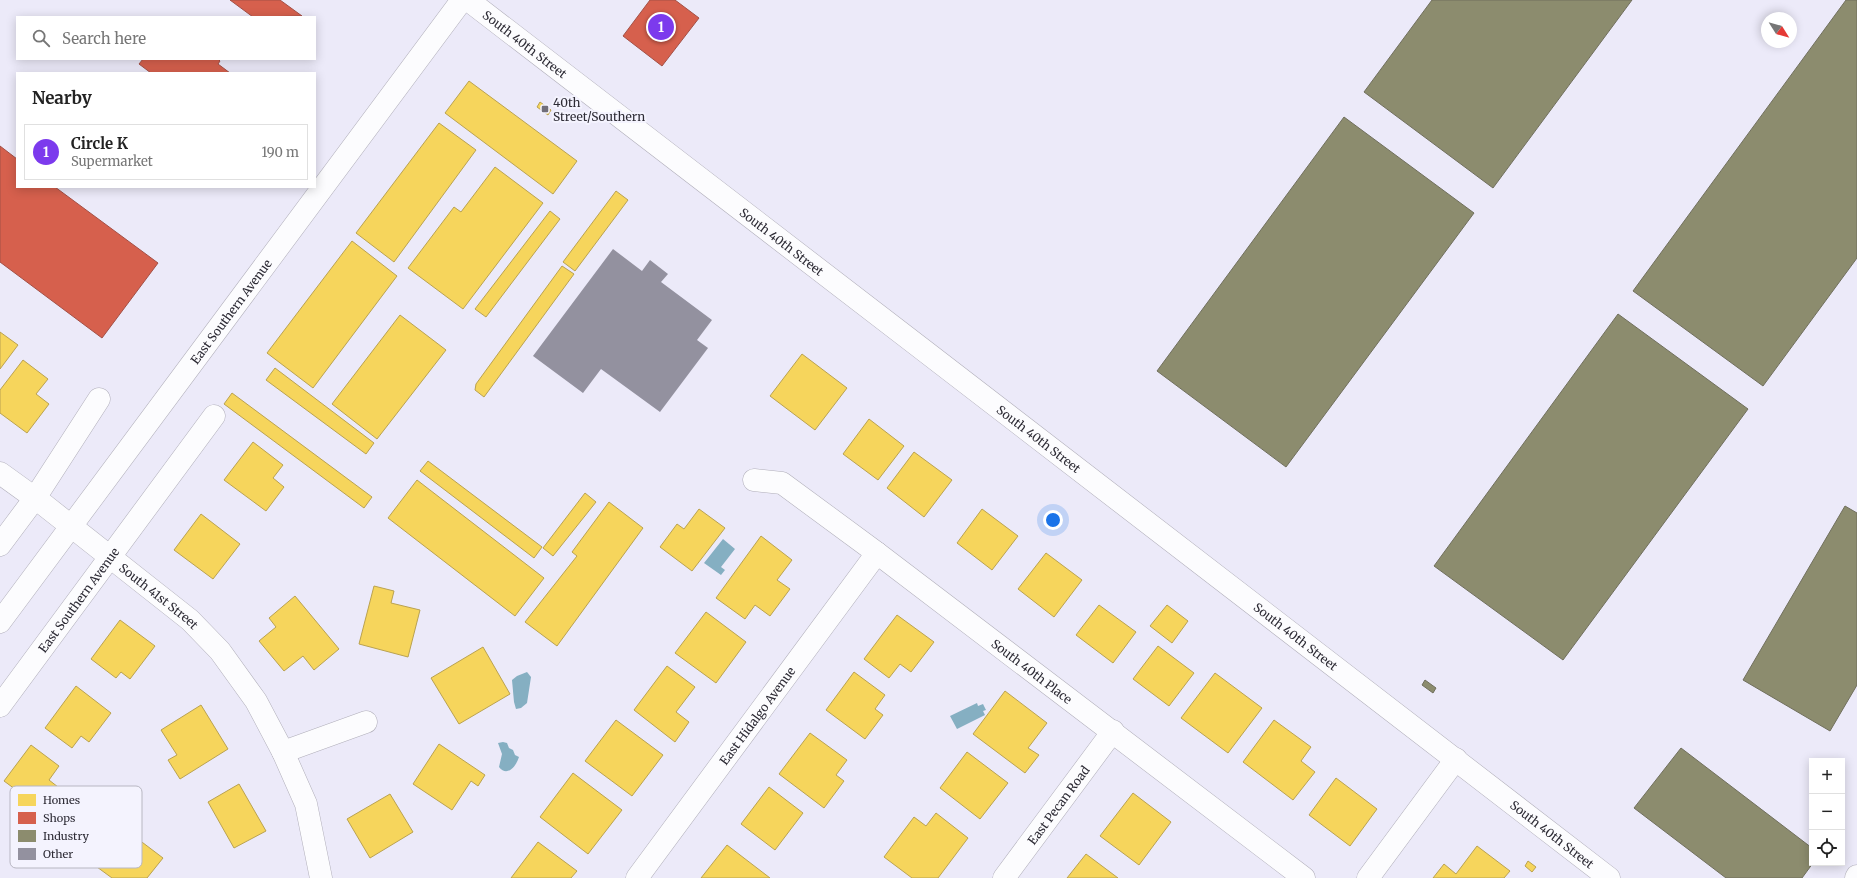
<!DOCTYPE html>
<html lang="en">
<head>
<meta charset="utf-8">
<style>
  :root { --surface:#fff; --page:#f6f6f6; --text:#222; --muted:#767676; --line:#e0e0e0; --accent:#7c3aed }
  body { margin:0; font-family:Merriweather,serif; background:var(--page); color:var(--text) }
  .controls { position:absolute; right:12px; bottom:12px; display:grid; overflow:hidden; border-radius:0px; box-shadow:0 2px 10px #0003 }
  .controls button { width:36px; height:36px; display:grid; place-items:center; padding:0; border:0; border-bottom:1px solid var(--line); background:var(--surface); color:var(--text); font:20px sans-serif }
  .compass { position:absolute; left:1761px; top:12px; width:36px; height:36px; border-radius:50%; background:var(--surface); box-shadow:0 2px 10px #0003; rotate:127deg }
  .you { position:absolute; left:1053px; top:520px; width:14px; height:14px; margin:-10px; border:3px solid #fff; border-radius:50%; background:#1a73e8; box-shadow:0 0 0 6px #1a73e833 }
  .badge { display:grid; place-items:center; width:26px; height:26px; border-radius:50%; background:var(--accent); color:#fff; font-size:13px; font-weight:700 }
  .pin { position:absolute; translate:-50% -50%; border:2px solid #fff; box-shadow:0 1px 4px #0006 }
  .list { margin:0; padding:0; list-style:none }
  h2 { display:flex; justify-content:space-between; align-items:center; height:52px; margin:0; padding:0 16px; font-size:17px }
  h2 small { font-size:13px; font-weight:400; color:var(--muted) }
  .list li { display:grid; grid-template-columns:26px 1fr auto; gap:12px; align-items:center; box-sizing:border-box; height:56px; margin:0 8px 8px; padding:0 8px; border:1px solid var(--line); border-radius:0px }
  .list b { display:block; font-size:15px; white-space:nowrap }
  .list p { margin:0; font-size:13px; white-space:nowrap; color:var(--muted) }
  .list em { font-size:13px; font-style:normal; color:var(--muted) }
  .icon { flex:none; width:22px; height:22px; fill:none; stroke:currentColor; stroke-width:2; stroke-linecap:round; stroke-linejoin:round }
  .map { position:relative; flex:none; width:1857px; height:878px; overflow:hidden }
  .search { position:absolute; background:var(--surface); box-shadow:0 2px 10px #0003; left:16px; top:16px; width:300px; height:44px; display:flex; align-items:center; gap:10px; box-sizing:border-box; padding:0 14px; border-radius:0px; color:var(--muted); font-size:15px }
  .panel { position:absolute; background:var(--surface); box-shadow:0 2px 10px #0003; left:16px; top:72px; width:300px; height:116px; border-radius:0px }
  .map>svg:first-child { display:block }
  .water { fill:#85afc2 }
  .homes { fill:#f6d55c; stroke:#baa250 }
  .shops { fill:#d6604d; stroke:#a35046 }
  .industry { fill:#8c8c6e; stroke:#706f5d }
  .building { fill:#93919f }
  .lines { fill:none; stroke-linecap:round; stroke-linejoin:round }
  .street-casing { stroke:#b0aeb9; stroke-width:23 }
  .secondary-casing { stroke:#b0aeb9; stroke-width:23 }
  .street { stroke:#fcfcfe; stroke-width:22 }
  .secondary { stroke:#fcfcfe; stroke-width:22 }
  .poi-dot { fill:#706e7a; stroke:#f4f3fe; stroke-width:1.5 }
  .labels { text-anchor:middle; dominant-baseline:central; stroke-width:4; stroke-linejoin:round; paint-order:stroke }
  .street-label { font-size:12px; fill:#2d2b35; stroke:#f4f3fe }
  .poi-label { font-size:12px; fill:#2d2b35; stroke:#f4f3fe; text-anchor:start }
  .key { fill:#f4f3fe; stroke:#b8b7c2; stroke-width:1 }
  .key-label { font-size:11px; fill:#2d2b35 }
</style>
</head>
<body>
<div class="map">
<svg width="1857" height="878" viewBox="0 0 1857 878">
  <rect width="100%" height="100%" fill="#eceaf9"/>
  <g class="water">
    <path d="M723,539L735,549L721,567L725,570L721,575L704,563Z"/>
    <path d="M527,672L531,677L527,703L521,708L516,709L514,702L512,680L517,676Z"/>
    <path d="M977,703L978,706L983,704L986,710L983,711L985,715L957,729L950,716Z"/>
    <path d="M503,742L507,743L509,748L513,750L515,755L519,757C516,767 507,777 499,767L502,754L498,743Z"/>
  </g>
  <g class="homes">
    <path d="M469,81L577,161L553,194L445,113Z"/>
    <path d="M540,102L551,110L548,115L537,107Z"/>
    <path d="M439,123L476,150L394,262L356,233Z"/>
    <path d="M495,167L543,203L463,309L408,268L454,207L461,212Z"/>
    <path d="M616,191L628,200L575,271L563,262Z"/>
    <path d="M550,211L560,219L486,317L475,309Z"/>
    <path d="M352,241L397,276L313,388L267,353Z"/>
    <path d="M562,266L574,274L484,397L475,390L476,384Z"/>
    <path d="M400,315L446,350L377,439L332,404Z"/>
    <path d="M0,332L18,345L0,369Z"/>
    <path d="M802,354L847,388L815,430L770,396Z"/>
    <path d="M23,360L48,379L36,394L49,404L27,433L0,413V390Z"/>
    <path d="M275,368L374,443L366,454L266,380Z"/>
    <path d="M232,393L372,497L364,508L224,404Z"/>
    <path d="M869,419L904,446L878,480L843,454Z"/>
    <path d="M253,442L283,465L273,478L284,487L266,511L224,480Z"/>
    <path d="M914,452L952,480L924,517L887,488Z"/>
    <path d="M428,461L542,547L534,558L420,471Z"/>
    <path d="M417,480L544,578L515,616L388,518Z"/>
    <path d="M585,493L596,502L553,556L543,548Z"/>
    <path d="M609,502L643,528L557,646L525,622L577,556L572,552Z"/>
    <path d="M699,509L725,528L692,571L660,547L677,524L684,529Z"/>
    <path d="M982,509L1018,536L992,570L957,543Z"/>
    <path d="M201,514L240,544L213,579L174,550Z"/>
    <path d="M761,536L792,560L777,580L790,589L770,616L755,605L745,619L716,598Z"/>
    <path d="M1046,553L1082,580L1054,617L1018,589Z"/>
    <path d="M374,586L394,591L391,603L420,610L408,657L359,644Z"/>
    <path d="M295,596L339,649L314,670L303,656L284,671L259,641L276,627L269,618Z"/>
    <path d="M1099,605L1136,632L1113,663L1076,635Z"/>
    <path d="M1167,605L1188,621L1172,643L1150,626Z"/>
    <path d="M706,612L746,642L716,683L675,653Z"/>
    <path d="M897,615L934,642L911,672L900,664L889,678L864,659Z"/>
    <path d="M120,620L155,646L130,679L121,672L116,678L91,659Z"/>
    <path d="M1158,646L1194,673L1169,706L1133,679Z"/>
    <path d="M483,647L510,694L459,724L431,678Z"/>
    <path d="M667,666L695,687L676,712L689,722L675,742L634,710Z"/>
    <path d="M854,672L885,695L875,709L883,715L865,739L826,710Z"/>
    <path d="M1215,673L1262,708L1228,753L1181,718Z"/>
    <path d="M76,686L111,713L89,742L81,736L72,748L45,728Z"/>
    <path d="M1005,691L1047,723L1028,748L1039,755L1025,773L973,734Z"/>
    <path d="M201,705L228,749L180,779L168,760L177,755L161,730Z"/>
    <path d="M616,720L663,755L632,796L585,761Z"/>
    <path d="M1274,720L1311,747L1301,761L1315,772L1293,800L1243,762Z"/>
    <path d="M810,733L847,760L836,775L844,781L824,808L779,774Z"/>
    <path d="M439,744L485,775L478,786L471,781L452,810L413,784Z"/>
    <path d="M31,745L59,766L49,780L58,787L42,809L4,781Z"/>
    <path d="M967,752L1008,783L980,819L940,788Z"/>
    <path d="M573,773L622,810L588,854L540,817Z"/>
    <path d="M1336,778L1377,809L1350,846L1309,815Z"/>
    <path d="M239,784L266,831L234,848L208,802Z"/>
    <path d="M769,787L803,813L775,850L741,824Z"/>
    <path d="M1133,793L1171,822L1139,865L1100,836Z"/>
    <path d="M390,794L413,832L370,858L347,819Z"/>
    <path d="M936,813L968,838L938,878H912L884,857L914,817L926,826Z"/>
    <path d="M126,830L163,858L147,878H112L97,867Z"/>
    <path d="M538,842L577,871L571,878H511Z"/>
    <path d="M727,845L770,878H701Z"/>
    <path d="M1477,846L1510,871L1504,878H1433L1444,864L1456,874Z"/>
    <path d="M1086,854L1118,878H1067Z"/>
    <path d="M1528,861L1536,867L1532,872L1525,866Z"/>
  </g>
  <g class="shops">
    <path d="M230,0H280L302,16L253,17Z"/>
    <path d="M650,0H675L699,18L662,66L623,36Z"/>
    <path d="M143,59H218L220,61L218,64L230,73H151L139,64Z"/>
    <path d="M0,146L17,159V187H55L158,263L102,338L0,262Z"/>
  </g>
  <g class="industry">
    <path d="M1432,0H1632L1493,188L1364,92Z"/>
    <path d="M1846,0H1857V258L1763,386L1633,291Z"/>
    <path d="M1344,117L1474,213L1286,467L1157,371Z"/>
    <path d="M1618,314L1748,409L1563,660L1434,566Z"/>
    <path d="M1845,506L1857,513V685L1830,731L1743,680Z"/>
    <path d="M1425,680L1436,688L1433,693L1422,685Z"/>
    <path d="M1681,748L1812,848L1813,863L1802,878H1726L1634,808Z"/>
  </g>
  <path class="building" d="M613,249L642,271L650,260L668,274L661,282L712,320L697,340L708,348L660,412L601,369L583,393L533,356Z"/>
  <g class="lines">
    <defs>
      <g id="street">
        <path id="s1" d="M0,473L43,504L190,620L220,651L256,701L283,752L306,804L321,878"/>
        <path id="s2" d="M754,480L782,483L877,553L1304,878"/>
        <path d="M0,545L35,498L99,399"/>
        <path id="s3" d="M0,706L214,416"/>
        <path d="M283,752L366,722"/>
        <path id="s4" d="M637,878L877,553"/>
        <path id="s5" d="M1004,878L1113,731"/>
        <path d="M1368,878L1456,759"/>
        <path d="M1856,878L1857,876"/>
      </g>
      <g id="secondary">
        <path id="s6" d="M468,0C848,293 1230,584 1609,878"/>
        <path id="s7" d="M0,622L462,0"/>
      </g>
    </defs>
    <use href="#street" class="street-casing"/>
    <use href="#secondary" class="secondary-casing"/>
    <use href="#street" class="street"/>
    <use href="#secondary" class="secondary"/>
  </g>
  <rect class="poi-dot" x="541" y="105" width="8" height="8" rx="2"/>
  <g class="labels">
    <g class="street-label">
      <text stroke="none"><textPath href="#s6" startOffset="72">South 40th Street</textPath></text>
      <text stroke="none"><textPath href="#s6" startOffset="396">South 40th Street</textPath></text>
      <text stroke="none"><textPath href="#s7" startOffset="387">East Southern Avenue</textPath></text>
      <text stroke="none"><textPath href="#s6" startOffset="720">South 40th Street</textPath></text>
      <text stroke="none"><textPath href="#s1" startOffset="201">South 41st Street</textPath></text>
      <text stroke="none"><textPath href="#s3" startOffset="132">East Southern Avenue</textPath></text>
      <text stroke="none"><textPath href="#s6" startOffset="1044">South 40th Street</textPath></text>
      <text stroke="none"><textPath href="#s2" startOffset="341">South 40th Place</textPath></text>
      <text stroke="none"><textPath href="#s4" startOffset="202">East Hidalgo Avenue</textPath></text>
      <text stroke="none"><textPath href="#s5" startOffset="91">East Pecan Road</textPath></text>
      <text stroke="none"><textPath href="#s6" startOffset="1368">South 40th Street</textPath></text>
    </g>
    <g class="poi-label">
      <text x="553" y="102">40th<tspan x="553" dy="14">Street/Southern</tspan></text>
    </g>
  </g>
  <rect x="10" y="786" width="132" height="82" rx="6" class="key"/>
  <rect x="18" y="794" width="18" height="12" fill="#f6d55c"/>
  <rect x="18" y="812" width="18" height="12" fill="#d6604d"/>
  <rect x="18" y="830" width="18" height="12" fill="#8c8c6e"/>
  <rect x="18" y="848" width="18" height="12" fill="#93919f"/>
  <g class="key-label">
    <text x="43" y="804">Homes</text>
    <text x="43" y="822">Shops</text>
    <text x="43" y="840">Industry</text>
    <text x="43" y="858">Other</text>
  </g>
</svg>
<div class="controls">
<button>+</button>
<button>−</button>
<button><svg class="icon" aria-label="locate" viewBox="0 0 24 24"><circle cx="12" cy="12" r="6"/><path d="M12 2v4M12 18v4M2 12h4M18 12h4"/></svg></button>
</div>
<svg class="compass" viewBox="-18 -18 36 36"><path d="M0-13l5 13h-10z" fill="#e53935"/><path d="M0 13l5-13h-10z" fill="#767676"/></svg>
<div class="you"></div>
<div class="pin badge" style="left:661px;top:27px">1</div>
<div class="search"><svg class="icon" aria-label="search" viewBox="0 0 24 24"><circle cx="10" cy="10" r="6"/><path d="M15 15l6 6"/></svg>Search here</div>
<section class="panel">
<h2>Nearby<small></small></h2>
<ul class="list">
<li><span class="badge">1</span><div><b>Circle K</b><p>Supermarket</p></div><em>190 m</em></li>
</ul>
</section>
</div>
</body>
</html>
